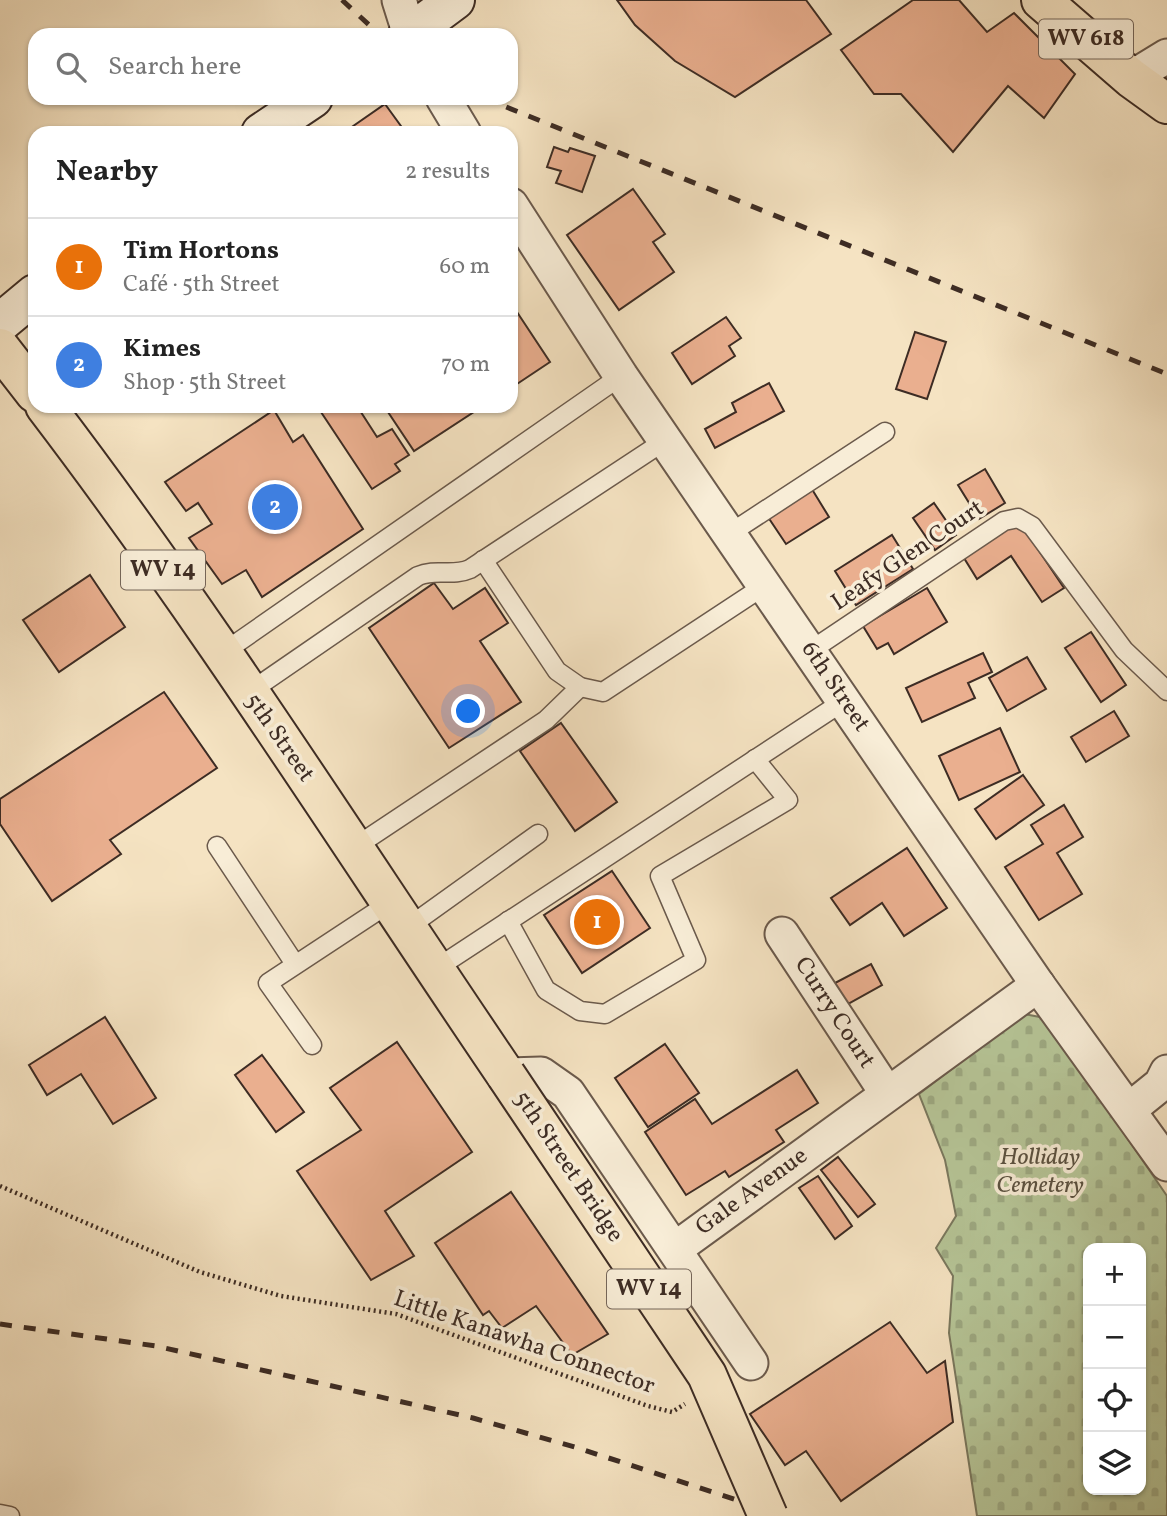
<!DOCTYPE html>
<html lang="en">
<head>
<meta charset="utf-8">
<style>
  :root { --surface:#fff; --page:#f2f2f2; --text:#222; --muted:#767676; --line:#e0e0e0; --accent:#8f2418 }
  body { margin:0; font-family:Vollkorn,serif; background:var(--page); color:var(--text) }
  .controls { position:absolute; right:21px; bottom:21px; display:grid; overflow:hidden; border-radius:14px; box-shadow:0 2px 5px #0004 }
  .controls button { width:63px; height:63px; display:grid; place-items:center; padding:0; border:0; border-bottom:2px solid var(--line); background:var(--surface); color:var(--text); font:35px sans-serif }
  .you { position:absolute; left:469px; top:712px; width:24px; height:24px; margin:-18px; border:5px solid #fff; border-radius:50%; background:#1a73e8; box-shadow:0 0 0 10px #1a73e833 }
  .badge { display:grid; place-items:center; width:46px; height:46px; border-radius:50%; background:var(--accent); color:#fff; font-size:23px; font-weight:700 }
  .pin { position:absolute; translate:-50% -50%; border:4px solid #fff; box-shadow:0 2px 7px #0006 }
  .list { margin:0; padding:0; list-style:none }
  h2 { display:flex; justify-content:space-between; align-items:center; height:91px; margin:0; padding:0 28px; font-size:30px }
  h2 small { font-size:23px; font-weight:400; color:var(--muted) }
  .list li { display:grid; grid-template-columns:46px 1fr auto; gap:21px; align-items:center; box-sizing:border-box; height:98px; padding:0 28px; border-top:2px solid var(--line) }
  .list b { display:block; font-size:26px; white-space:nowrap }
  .list p { margin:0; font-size:23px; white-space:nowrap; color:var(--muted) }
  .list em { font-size:23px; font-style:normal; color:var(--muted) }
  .icon { flex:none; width:38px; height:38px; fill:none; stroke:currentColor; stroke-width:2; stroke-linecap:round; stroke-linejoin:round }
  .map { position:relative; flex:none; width:1167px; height:1516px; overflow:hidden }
  .search { position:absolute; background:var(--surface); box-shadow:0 2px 5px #0004; left:28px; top:28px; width:490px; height:77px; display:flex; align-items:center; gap:18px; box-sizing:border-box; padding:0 24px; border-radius:21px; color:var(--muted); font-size:26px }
  .panel { position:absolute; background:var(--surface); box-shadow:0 2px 5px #0004; left:28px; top:126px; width:490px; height:287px; border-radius:21px }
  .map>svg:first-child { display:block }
  .cemetery { fill:url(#cemetery-stones); stroke:#7a785e; stroke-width:2; fill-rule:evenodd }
  .building { fill:#eaaf8f; stroke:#3d2c24; stroke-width:2 }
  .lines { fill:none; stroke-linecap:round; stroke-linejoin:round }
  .lane-casing { stroke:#6b5a4c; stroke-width:21 }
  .street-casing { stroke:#6b5a4c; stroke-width:37 }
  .secondary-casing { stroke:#3d2c24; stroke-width:42 }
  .primary-casing { stroke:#3d2c24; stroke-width:42 }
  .path { stroke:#3d2c24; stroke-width:4.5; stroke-dasharray:2 3.5; stroke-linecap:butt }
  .lane { stroke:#f8edd7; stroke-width:18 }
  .street { stroke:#f8edd7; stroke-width:33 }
  .secondary { stroke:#f8edd7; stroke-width:38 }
  .primary { stroke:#f5e3c2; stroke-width:38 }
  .rail { stroke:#3d2c24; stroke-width:5; stroke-dasharray:12 12; stroke-linecap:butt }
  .primary-bridge-casing { stroke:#3d2c24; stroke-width:42; stroke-linecap:butt }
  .primary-bridge { stroke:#f5e3c2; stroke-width:38 }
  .labels { text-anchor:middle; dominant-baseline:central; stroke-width:7; stroke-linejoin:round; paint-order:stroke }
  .shield { fill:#f8edd7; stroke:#75665a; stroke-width:2 }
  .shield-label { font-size:23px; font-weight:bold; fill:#3d2c24 }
  .street-label { font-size:24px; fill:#3d2c24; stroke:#f8edd7 }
  .park-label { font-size:24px; font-style:italic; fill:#5b5241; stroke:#f8edd7 }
</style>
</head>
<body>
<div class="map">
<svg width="1167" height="1516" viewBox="0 0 1167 1516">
  <defs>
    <pattern id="cemetery-stones" width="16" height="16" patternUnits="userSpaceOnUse" patternTransform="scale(1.75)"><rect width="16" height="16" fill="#b6c597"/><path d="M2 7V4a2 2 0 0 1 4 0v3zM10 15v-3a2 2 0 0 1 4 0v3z" fill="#9da982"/></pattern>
  </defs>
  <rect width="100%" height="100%" fill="#f5e3c2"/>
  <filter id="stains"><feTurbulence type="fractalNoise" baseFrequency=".00286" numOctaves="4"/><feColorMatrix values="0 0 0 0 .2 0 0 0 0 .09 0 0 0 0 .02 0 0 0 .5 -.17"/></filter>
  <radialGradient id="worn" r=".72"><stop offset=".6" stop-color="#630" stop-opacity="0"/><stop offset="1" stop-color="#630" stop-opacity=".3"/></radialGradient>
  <path class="cemetery" d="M1024,1014L1045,1018L1167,1196V1516H977L949,1333L953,1276L936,1248L956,1216L945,1160L919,1094ZM1088,1248H1141V1490H1088Z"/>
  <g class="building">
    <path d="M617,0H806L831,34L735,97L675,61L635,25Z"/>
    <path d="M913,0H959L987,32L1014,13L1075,74L1044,118L1008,86L953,152L901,94H874L841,50Z"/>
    <path d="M385,104L406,133H347L346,131Z"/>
    <path d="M554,147L568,152L570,148L595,156L582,192L556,183L561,171L547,167Z"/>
    <path d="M633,189L665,234L653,242L674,272L619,310L567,235Z"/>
    <path d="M511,303L550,362L511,388Z"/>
    <path d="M726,317L741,338L729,346L735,356L692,384L672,353Z"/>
    <path d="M915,332L946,342L927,399L896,389Z"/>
    <path d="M769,383L784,411L715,448L705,429L736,412L732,403Z"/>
    <path d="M317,406H357L377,437L392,429L409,455L395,464L400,471L372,489Z"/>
    <path d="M384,406H483L414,451Z"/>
    <path d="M274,410L293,442L303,435L363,529L262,597L246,570L222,584L189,538L212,524L198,503L186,511L165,482Z"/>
    <path d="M985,469L1005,503L979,519L958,485Z"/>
    <path d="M810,486L829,517L786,544L766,514Z"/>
    <path d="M934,503L956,535L935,550L913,518Z"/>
    <path d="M1019,521L1064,588L1042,602L1011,556L977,579L964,558Z"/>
    <path d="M892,535L913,569L856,605L835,571Z"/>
    <path d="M90,575L125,627L59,672L23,620Z"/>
    <path d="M434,583L453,609L485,588L508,623L480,641L521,702L449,748L369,628Z"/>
    <path d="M927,588L947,622L894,654L888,643L877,649L863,626Z"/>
    <path d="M1091,632L1126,685L1101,702L1065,648Z"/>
    <path d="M983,653L992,672L968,683L975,698L922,722L906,688Z"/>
    <path d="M1027,657L1046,689L1007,711L989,678Z"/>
    <path d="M164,692L217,768L110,840L121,854L52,901L0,824V799Z"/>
    <path d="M1114,711L1129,736L1086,762L1071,737Z"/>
    <path d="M561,723L617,802L575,831L520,751Z"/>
    <path d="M1000,728L1020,772L959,800L939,756Z"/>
    <path d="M1023,775L1044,805L996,839L975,809Z"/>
    <path d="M1064,805L1083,837L1057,853L1082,894L1039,920L1005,867L1043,844L1031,825Z"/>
    <path d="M907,848L947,908L904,936L882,903L850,925L831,898Z"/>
    <path d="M612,871L650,928L582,973L544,915Z"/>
    <path d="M871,964L882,985L846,1005L835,983Z"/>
    <path d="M105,1017L156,1098L113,1124L81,1074L47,1095L29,1065Z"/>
    <path d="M397,1042L472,1152L385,1211L414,1256L371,1280L297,1171L361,1130L330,1088Z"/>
    <path d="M665,1044L699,1093L648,1127L615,1078Z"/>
    <path d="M262,1055L304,1112L276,1132L235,1075Z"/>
    <path d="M797,1070L818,1103L776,1130L784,1142L729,1177L725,1171L686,1195L645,1132L695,1099L712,1124Z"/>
    <path d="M838,1157L875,1204L858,1217L821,1170Z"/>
    <path d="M818,1176L852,1226L835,1239L799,1188Z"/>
    <path d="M511,1192L608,1334L572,1355L536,1306L502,1328L489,1311L483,1315L435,1243Z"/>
    <path d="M890,1322L927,1373L945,1361L953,1422L841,1501L806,1451L785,1465L750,1414Z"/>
  </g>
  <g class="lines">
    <defs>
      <g id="lane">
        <path d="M729,534L885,432"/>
        <path d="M483,560L557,671L580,687L603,692L764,586"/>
        <path d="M810,651L1004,521L1018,518L1032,526L1124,650L1167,691"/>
        <path d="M221,654L621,376"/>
        <path d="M248,693L418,576C436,568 452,577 470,569L666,440"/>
        <path d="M217,846L295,964"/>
        <path d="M355,847L546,720L580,687"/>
        <path d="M508,921L546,990L580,1011L605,1014L696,960L660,876L788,800L755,759"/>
        <path d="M407,928L538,834"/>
        <path d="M434,970L844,701"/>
        <path d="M312,1045L268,983L391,902"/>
        <path d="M0,1514L10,1516"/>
      </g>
      <g id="street">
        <path d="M399,0L410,35"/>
        <path d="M1131,78L1167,56"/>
        <path d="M443,98L464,133"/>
        <path d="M511,205L621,376L729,534L1038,985L1167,1164"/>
        <path d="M782,934L886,1092"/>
        <path d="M506,1075L541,1074L568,1093L751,1363"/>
        <path d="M1130,1109L1161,1084L1167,1072"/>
        <path d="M675,1249L1038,985"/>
      </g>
      <g id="secondary">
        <path d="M408,35L455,0"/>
        <path d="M261,133L313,98"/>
        <path d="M0,323L35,294"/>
      </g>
      <g id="primary">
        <path d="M1041,0L1131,78L1167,104"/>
        <path d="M0,348L35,393"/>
        <path d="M45,406C209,621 354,851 506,1075"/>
      </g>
    </defs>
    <use href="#lane" class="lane-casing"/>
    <use href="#street" class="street-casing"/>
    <use href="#secondary" class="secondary-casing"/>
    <use href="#primary" class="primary-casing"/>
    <path class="path" d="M0,1186L200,1272L281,1296L396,1314L648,1406L672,1412L685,1404"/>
    <use href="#lane" class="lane"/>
    <use href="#street" class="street"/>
    <use href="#secondary" class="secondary"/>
    <use href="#primary" class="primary"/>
    <g class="rail">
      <path d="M342,0L380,35"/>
      <path d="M484,98L1167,374"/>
      <path d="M0,1324L156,1346L473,1418L578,1448L786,1516"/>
    </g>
    <defs>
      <path id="primary-bridge" d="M506,1075L707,1375L768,1516"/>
    </defs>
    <use href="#primary-bridge" class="primary-bridge-casing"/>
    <use href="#primary-bridge" class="primary-bridge"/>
  </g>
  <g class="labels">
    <g class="shield">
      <rect x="1039" y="19.5" width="94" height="39" rx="5"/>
      <rect x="121" y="550.5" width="84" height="39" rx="5"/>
      <rect x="607" y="1269.5" width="84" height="39" rx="5"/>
    </g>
    <g class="shield-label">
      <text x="1086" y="39">WV 618</text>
      <text x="163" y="570">WV 14</text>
      <text x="649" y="1289">WV 14</text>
    </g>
    <g class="street-label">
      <text transform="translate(908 556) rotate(-34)">Leafy Glen Court</text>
      <text transform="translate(835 687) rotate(56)">6th Street</text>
      <text transform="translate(279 738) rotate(55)">5th Street</text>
      <text transform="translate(834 1013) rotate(57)">Curry Court</text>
      <text transform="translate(568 1167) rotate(56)">5th Street Bridge</text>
      <text transform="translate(752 1192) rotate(-36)">Gale Avenue</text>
      <text transform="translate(524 1343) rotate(19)">Little Kanawha Connector</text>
    </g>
    <g class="park-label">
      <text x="1040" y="1158">Holliday<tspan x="1040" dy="28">Cemetery</tspan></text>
    </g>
  </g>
  <rect width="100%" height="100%" filter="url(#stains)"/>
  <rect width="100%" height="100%" fill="url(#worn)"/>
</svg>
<div class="controls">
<button>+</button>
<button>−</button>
<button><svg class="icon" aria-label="locate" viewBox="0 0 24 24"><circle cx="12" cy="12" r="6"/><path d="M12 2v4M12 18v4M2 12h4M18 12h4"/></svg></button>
<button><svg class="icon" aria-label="layers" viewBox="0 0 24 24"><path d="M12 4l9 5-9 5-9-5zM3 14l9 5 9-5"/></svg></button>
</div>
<div class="you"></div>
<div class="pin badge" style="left:597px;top:922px;background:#e8710a">1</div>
<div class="pin badge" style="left:275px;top:507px;background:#3f7fe0">2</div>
<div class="search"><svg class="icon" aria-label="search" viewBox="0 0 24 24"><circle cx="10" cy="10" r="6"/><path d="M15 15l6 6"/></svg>Search here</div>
<section class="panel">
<h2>Nearby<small>2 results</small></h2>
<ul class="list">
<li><span class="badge" style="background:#e8710a">1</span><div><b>Tim Hortons</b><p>Café · 5th Street</p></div><em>60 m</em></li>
<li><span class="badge" style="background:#3f7fe0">2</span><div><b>Kimes</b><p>Shop · 5th Street</p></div><em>70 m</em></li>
</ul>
</section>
</div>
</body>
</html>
